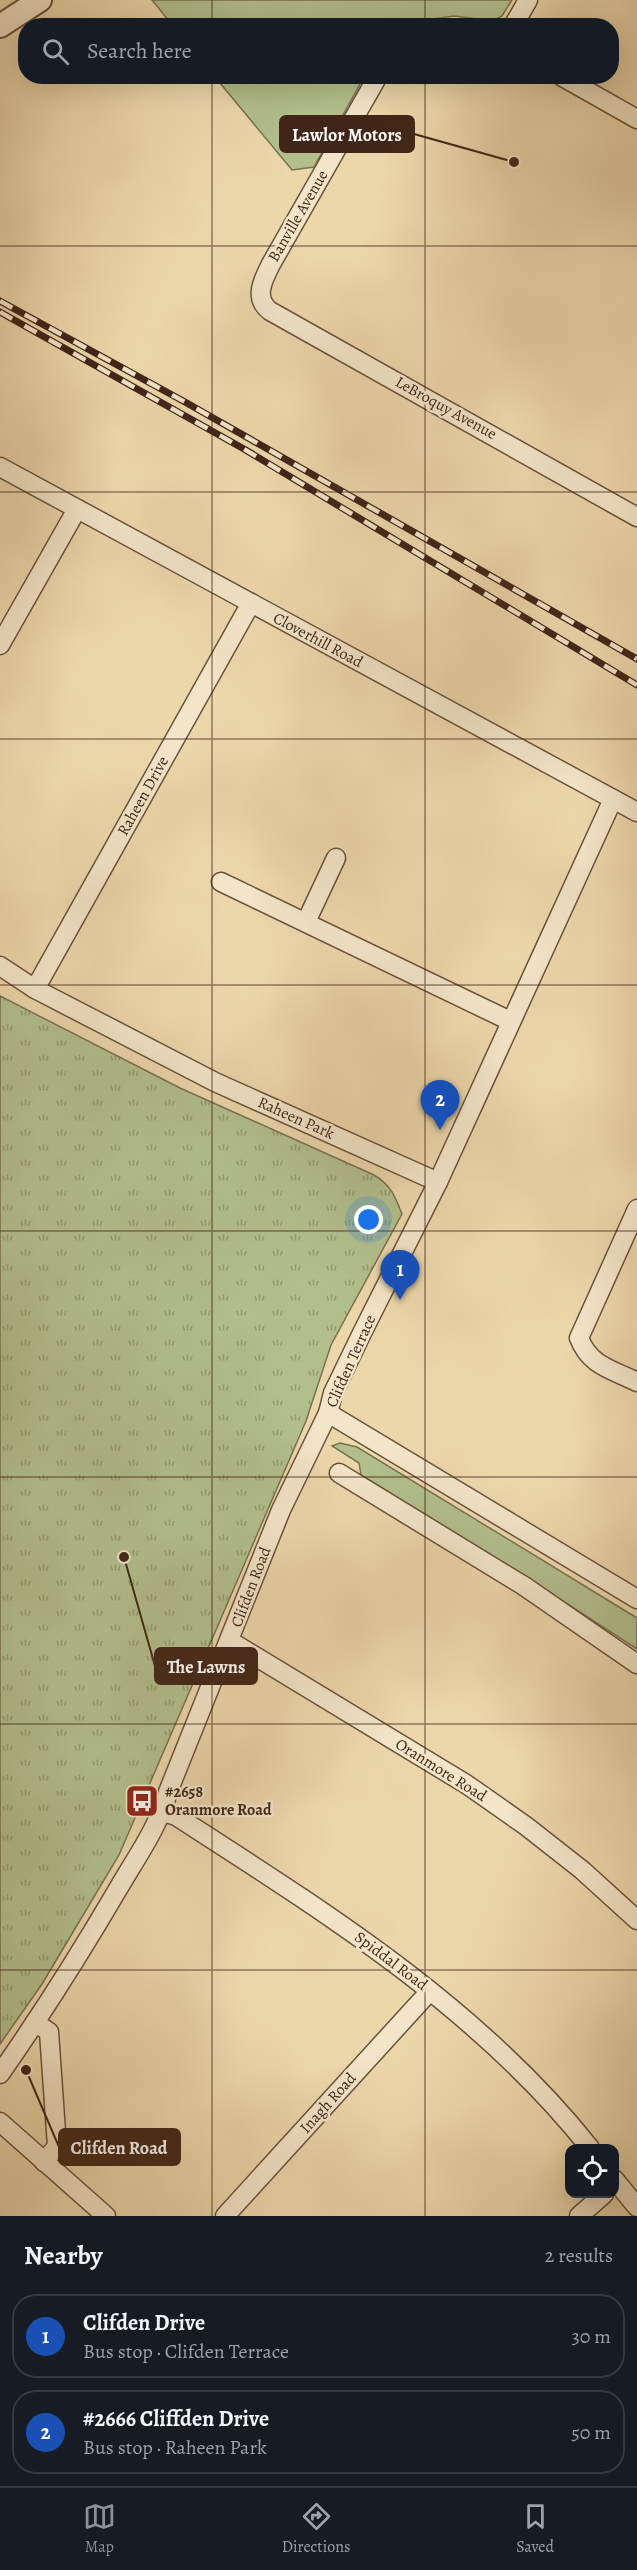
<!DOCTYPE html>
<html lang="en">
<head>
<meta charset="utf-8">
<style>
  :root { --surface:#171b24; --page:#20242c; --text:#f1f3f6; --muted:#9ea1a6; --line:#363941; --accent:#8c9099 }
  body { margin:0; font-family:Alegreya,serif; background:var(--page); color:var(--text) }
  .controls { position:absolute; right:18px; bottom:18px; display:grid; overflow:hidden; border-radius:12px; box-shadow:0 6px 24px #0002 }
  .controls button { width:54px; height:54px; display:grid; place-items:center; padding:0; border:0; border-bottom:2px solid var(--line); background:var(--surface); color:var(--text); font:30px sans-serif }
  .you { position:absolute; left:369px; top:1220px; width:21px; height:21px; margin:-15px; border:4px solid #fff; border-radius:50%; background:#1a73e8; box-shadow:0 0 0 9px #1a73e833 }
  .badge { display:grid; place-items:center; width:39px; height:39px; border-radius:50%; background:var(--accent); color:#fff; font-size:20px; font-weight:700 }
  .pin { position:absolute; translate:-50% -50px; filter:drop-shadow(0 2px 3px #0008) }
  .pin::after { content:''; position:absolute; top:32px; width:21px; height:18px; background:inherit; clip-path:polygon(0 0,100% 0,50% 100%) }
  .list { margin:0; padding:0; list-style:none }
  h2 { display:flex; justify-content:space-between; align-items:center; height:78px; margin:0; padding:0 24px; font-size:26px }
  h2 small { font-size:20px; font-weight:400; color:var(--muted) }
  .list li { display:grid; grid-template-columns:39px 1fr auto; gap:18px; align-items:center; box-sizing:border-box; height:84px; margin:0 12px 12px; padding:0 12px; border:2px solid var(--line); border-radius:24px }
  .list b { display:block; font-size:22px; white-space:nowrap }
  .list p { margin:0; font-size:20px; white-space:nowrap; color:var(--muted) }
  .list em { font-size:20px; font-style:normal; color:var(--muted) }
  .icon { flex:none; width:33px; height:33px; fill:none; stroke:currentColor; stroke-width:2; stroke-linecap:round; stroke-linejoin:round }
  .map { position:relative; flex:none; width:637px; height:2216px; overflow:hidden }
  .search { position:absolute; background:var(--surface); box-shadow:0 6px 24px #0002; left:18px; right:18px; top:18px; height:66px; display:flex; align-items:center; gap:15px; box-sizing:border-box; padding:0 21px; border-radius:24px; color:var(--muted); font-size:22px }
  .sheet { height:270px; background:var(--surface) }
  nav { display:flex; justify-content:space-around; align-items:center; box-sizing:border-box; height:84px; border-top:2px solid var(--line); background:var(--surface); font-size:16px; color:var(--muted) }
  nav a { display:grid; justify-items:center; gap:3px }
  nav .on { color:var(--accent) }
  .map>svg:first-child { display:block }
  .grass { fill:#b2bf8d; stroke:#797252; stroke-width:1.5 }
  .park { fill:url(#park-tufts); stroke:#797252; stroke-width:1.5 }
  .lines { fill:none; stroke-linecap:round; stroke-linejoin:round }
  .minor-casing { stroke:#6b523d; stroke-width:21 }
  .tertiary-casing { stroke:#6b523d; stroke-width:26 }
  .minor { stroke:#f3e5c8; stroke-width:18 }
  .tertiary { stroke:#f3e5c8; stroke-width:22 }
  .rail-casing { stroke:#402618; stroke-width:7 }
  .rail { stroke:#f3e5c8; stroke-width:4.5; stroke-dasharray:14; stroke-linecap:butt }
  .grid { fill:none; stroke:#402618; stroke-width:1.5; stroke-opacity:0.55 }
  .labels { text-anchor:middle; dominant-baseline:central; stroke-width:5; stroke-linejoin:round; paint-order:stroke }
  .street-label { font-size:16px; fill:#402618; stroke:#f3e5c8 }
  .poi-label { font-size:16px; font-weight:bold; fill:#402618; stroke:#f3e5c8; text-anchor:start }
  .leader { fill:none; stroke:#402618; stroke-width:2 }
  .callout-dot { fill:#402618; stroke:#f3e5c8; stroke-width:2 }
  .callout { fill:#402618; stroke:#402618; stroke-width:2 }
  .callout-label { font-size:18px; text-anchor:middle; font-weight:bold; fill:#fff }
</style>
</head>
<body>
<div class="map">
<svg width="637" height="2216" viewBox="0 0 637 2216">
  <defs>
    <pattern id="park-tufts" width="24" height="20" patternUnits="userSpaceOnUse" patternTransform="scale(1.5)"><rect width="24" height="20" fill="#b2bf8d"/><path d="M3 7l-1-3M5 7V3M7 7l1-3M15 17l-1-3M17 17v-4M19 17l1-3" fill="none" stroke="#929b72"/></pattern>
  </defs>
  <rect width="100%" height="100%" fill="#ecd7ab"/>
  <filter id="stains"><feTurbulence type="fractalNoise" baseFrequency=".00333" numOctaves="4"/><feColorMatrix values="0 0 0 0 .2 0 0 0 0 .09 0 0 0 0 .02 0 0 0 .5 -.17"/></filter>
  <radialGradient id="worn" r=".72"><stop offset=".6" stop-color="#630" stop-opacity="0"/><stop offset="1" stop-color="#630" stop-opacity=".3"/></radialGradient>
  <g class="grass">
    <path d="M152,0H512L502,16L493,21L454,16L419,21L409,26H173Z"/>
    <path d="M215,77H364L314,167L292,170Z"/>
    <path d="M340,1443L357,1447L637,1618V1649L518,1572L361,1475L359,1463L332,1446Z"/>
  </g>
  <path class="park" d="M0,996L180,1088L374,1175C391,1185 395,1196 402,1214L331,1345L306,1421L119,1855L42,1984L0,2044Z"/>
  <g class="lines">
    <defs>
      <g id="minor">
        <path d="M513,26L528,0"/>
        <path d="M378,76L271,264C263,280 253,298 270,311L637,517"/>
        <path d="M561,76L637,119"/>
        <path d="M0,467L637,812"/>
        <path d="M0,645L77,509"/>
        <path d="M221,882L510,1021"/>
        <path d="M306,922L336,858"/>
        <path d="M0,966L35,989L215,1082L438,1182"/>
        <path d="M35,989L251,603"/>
        <path d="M637,1209L579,1338C590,1366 611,1369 637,1382"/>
        <path d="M328,1413L637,1599"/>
        <path d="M339,1473L524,1586L637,1664"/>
        <path d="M230,1641L466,1784L526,1826L582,1870L637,1920"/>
        <path d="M163,1812L176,1816C325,1912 479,2008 590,2148"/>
        <path d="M35,2022L49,2032L57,2146L44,2162"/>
        <path d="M0,2074C42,2014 81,1952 118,1889C136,1858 159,1826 168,1792L281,1510L328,1413L333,1393L362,1333L438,1182L613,799"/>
        <path d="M0,2122L106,2216"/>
        <path d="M614,2179L637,2207"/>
        <path d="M225,2216L430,1991"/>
        <path d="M579,2216L604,2194"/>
      </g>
      <path id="tertiary" d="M0,26L40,0"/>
    </defs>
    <use href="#minor" class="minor-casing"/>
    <use href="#tertiary" class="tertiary-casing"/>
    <use href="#minor" class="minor"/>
    <use href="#tertiary" class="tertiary"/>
    <defs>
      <g id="rail">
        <path d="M0,301L185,402L637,659"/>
        <path d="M0,312L244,449L637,685"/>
      </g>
    </defs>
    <use href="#rail" class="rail-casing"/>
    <use href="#rail" class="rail"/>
  </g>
  <path class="grid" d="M212,0V26M425,0V26M212,76V2216M425,76V2216M0,246H637M0,492H637M0,739H637M0,985H637M0,1231H637M0,1477H637M0,1724H637M0,1970H637"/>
  <defs>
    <symbol id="bus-square" viewBox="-11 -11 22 22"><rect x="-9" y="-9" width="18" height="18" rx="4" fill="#8f2418" stroke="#f3e5c8"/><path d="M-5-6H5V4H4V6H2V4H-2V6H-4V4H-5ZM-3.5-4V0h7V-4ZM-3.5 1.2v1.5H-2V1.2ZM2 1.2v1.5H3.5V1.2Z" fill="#fff"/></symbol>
  </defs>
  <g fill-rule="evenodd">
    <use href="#bus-square" x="123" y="1782" width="38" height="38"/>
  </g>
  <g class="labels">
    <g class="street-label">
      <text transform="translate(298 216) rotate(-60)">Banville Avenue</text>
      <text transform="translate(446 408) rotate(29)">LeBroquy Avenue</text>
      <text transform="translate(318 640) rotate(28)">Cloverhill Road</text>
      <text transform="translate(143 796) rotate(-61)">Raheen Drive</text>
      <text transform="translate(296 1118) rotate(24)">Raheen Park</text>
      <text transform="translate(351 1361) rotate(-66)">Clifden Terrace</text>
      <text transform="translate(251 1587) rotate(-69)">Clifden Road</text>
      <text transform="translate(441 1770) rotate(32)">Oranmore Road</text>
      <text transform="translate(391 1961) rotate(37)">Spiddal Road</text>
      <text transform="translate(328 2103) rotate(-48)">Inagh Road</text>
    </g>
    <g class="poi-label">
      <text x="165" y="1792">#2658<tspan x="165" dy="18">Oranmore Road</tspan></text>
    </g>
  </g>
  <path class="leader" d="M514 162L414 134M124 1557L155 1666M26 2070L59 2147"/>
  <g class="callout-dot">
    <circle cx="514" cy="162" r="6"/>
    <circle cx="124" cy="1557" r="6"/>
    <circle cx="26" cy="2070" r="6"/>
  </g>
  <g class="callout">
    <rect x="280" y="116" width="134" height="36" rx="6"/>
    <rect x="155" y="1648" width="102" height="36" rx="6"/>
    <rect x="59" y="2129" width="121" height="36" rx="6"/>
  </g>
  <g class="callout-label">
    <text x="347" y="141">Lawlor Motors</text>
    <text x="206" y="1673">The Lawns</text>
    <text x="119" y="2154">Clifden Road</text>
  </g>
  <rect width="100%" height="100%" filter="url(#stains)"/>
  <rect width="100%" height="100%" fill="url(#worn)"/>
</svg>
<div class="controls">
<button><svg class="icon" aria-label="locate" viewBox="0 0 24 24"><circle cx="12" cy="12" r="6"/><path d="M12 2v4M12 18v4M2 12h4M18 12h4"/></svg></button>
</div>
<div class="you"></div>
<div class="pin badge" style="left:400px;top:1300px;background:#1a4fb4">1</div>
<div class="pin badge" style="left:440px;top:1130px;background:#1a4fb4">2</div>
<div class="search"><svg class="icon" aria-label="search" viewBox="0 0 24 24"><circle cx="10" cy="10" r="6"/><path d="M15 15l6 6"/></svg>Search here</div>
</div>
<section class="sheet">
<h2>Nearby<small>2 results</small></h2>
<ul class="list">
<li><span class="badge" style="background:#1a4fb4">1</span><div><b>Clifden Drive</b><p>Bus stop · Clifden Terrace</p></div><em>30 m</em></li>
<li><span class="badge" style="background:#1a4fb4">2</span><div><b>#2666 Cliffden Drive</b><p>Bus stop · Raheen Park</p></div><em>50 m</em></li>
</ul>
</section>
<nav>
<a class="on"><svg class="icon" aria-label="map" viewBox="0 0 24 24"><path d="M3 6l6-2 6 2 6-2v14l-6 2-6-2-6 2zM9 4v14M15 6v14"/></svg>Map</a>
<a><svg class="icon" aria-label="directions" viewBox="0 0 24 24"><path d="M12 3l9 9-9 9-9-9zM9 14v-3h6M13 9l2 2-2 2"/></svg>Directions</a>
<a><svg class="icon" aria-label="saved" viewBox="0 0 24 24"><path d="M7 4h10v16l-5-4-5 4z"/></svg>Saved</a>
</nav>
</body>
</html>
